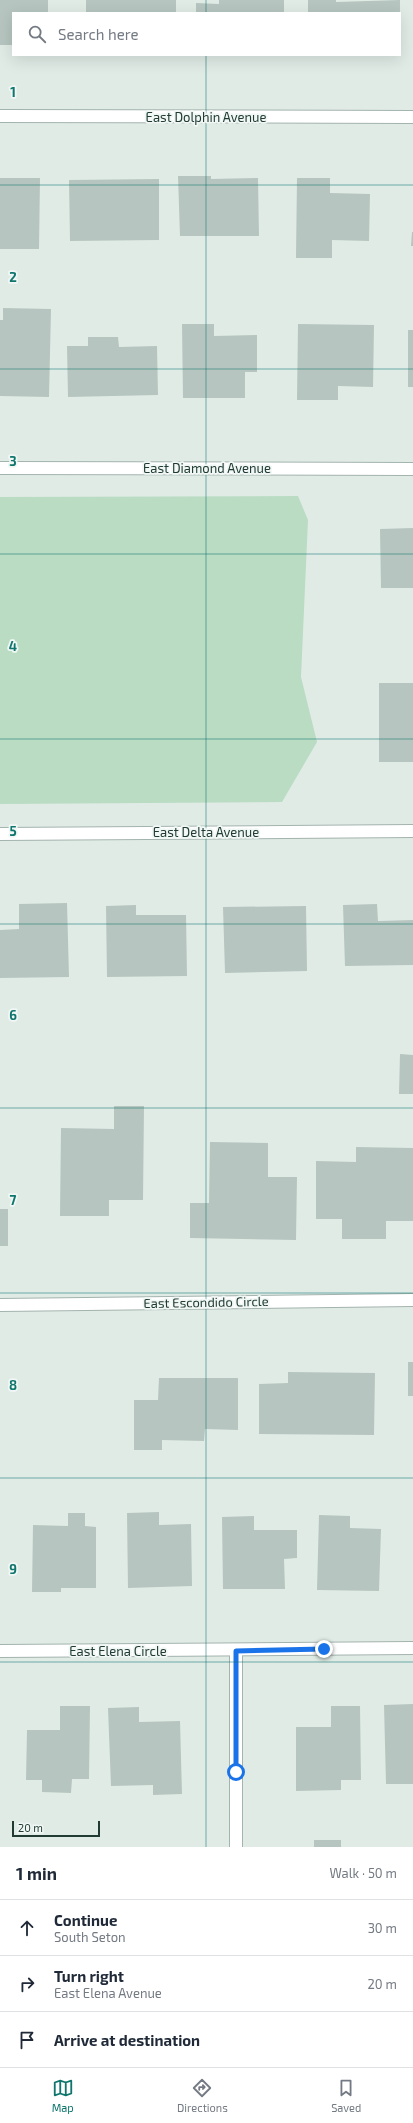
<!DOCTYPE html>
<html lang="en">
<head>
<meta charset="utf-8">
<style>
  :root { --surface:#fff; --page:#f2f2f3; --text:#1f2937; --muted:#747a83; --line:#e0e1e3; --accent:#0f766e }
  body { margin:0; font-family:"Exo 2",sans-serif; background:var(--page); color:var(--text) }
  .scale { position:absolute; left:12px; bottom:10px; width:88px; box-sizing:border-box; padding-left:4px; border:2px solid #213b34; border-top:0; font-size:11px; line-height:14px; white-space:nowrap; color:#213b34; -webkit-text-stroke:3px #f0f7f4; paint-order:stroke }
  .stop { position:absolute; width:12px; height:12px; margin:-9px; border:3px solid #1a73e8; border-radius:50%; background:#fff }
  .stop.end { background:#1a73e8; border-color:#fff; box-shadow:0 1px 4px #0008 }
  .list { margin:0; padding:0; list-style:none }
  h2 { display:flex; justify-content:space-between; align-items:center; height:52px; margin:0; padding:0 16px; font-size:17px }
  h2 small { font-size:13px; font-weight:400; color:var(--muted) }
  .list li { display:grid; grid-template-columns:26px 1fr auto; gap:12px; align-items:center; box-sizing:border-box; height:56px; padding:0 16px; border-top:1px solid var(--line) }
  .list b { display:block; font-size:15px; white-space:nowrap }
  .list p { margin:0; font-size:13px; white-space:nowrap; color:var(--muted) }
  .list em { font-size:13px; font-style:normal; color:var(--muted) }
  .icon { flex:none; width:22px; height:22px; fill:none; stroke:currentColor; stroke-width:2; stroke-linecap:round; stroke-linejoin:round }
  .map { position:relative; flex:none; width:413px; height:1847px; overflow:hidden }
  .search { position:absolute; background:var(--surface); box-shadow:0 4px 16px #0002; left:12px; right:12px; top:12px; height:44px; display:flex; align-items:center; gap:10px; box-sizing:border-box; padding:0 14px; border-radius:0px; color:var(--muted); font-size:15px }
  .sheet { height:220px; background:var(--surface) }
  nav { display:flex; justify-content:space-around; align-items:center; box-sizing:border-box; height:56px; border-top:1px solid var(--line); background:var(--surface); font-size:11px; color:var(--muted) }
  nav a { display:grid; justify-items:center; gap:2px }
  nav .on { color:var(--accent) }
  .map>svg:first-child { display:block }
  .green { fill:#b9dcc3 }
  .building { fill:#b6c5bf }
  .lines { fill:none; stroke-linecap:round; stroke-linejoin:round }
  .minor-casing { stroke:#a3b3ad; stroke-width:14 }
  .minor { stroke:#fff; stroke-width:12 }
  .route { stroke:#1a73e8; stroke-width:5 }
  .grid { fill:none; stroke:#0f766e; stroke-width:1; stroke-opacity:0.55 }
  .labels { text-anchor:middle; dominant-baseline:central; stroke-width:3.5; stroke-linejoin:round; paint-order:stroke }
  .street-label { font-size:13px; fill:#213b34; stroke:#f0f7f4 }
  .grid-label { font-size:13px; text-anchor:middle; font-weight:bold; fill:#0f766e; stroke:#f0f7f4; stroke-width:3.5; stroke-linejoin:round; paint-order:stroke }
</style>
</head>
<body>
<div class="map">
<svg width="413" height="1847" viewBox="0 0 413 1847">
  <rect width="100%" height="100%" fill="#e0ebe6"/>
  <path class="green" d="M298,496L308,520L301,677L317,742L282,802L0,804V497Z"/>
  <g class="building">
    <path d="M0,0H48V13H13V45H0Z"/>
    <rect x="86" y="0" width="90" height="13"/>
    <path d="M219,0H284V13H196V3L219,4Z"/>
    <path d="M308,0H336V2L400,0V13H308Z"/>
    <path d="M178,176H211V179L258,178L259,236H180Z"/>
    <path d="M0,178H40L39,249H0Z"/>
    <path d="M297,178H330V193L370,194L369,241L332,240V258H296Z"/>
    <path d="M159,179V240L70,241L69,180Z"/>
    <path d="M412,232H413V246H411Z"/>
    <path d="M3,308L51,309L49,397L0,396V320H3Z"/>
    <path d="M182,324H214V336L257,335V372H245V398H183Z"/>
    <path d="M298,324L374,325L373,387L338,386V400H297Z"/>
    <rect x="408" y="330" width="5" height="57"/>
    <path d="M88,337H118L119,347L157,346L158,395L68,397L67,346H88Z"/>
    <path d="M413,528V588H381L380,529Z"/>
    <rect x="379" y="683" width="34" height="79"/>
    <path d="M67,903L69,977L0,978V930L19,929V904Z"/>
    <path d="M377,904L378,921L413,920V965L345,966L343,905Z"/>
    <path d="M136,905V915H186L187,976L107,977L106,906Z"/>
    <path d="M306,906L307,971L225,973L223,907Z"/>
    <path d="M400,1054L413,1055V1094H399Z"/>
    <path d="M114,1106H144L143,1200H109V1216H60L61,1128L114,1129Z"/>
    <path d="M210,1142L268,1143V1177H297L296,1240L190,1238V1203H209Z"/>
    <path d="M356,1147L413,1148V1221H386V1239H342V1219H316V1161L356,1162Z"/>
    <rect x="0" y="1209" width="8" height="37"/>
    <rect x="408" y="1362" width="5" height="34"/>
    <path d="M288,1372L375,1373L374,1435L259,1434V1384L288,1383Z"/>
    <path d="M159,1378H238V1430L205,1429L204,1441L162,1440V1450H134V1400H158Z"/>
    <path d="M159,1512V1525L191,1524L192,1586L128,1588L127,1513Z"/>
    <path d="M68,1513H85V1526L96,1527V1588H61V1592H32L33,1525L68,1526Z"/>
    <path d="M319,1515L350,1516V1528L381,1529L379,1591L317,1590Z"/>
    <path d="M254,1516V1530H297V1558L284,1559L285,1589H223L222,1517Z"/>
    <path d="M413,1704V1784H386L384,1705Z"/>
    <path d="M60,1706H90L89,1779H72L71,1793L42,1792V1780H26L27,1730H60Z"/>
    <path d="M331,1706H360L361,1780H341V1790L296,1791V1727H331Z"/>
    <path d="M139,1707V1722L180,1721L182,1794L153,1795V1785L111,1786L108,1708Z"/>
    <rect x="314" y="1840" width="27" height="7"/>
  </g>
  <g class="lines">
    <defs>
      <g id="minor">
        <path d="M0,116L413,117"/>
        <path d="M0,468L413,469"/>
        <path d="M0,834L413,831"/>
        <path d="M0,1305L413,1300"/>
        <path d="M0,1651L413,1648"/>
        <path d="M236,1651V1847"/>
      </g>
    </defs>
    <use href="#minor" class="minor-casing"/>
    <use href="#minor" class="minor"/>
  </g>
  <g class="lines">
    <path class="route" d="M236,1772V1651L324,1649"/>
  </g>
  <path class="grid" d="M206,0V13M206,55V1847M0,185H413M0,369H413M0,554H413M0,739H413M0,924H413M0,1108H413M0,1293H413M0,1478H413M0,1662H413"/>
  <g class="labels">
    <g class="street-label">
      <text x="206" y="117">East Dolphin Avenue</text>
      <text x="207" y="468">East Diamond Avenue</text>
      <text x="206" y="832">East Delta Avenue</text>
      <text transform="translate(206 1302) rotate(-1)">East Escondido Circle</text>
      <text x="118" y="1651">East Elena Circle</text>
    </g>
  </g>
  <g class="grid-label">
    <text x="13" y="97">1</text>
    <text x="13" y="282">2</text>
    <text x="13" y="466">3</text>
    <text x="13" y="651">4</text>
    <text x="13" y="836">5</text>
    <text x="13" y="1020">6</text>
    <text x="13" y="1205">7</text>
    <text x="13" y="1390">8</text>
    <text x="13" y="1574">9</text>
  </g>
</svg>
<div class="scale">20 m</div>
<div class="stop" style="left:236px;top:1772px"></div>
<div class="stop end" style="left:324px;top:1649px"></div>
<div class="search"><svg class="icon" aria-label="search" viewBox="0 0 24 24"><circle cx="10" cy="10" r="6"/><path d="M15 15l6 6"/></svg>Search here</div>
</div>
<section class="sheet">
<h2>1 min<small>Walk · 50 m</small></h2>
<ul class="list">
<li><svg class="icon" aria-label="ahead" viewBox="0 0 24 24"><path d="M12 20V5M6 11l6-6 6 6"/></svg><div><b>Continue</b><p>South Seton</p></div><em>30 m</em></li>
<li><svg class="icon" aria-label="right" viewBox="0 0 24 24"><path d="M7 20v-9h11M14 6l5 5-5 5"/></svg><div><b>Turn right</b><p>East Elena Avenue</p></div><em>20 m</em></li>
<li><svg class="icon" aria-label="arrive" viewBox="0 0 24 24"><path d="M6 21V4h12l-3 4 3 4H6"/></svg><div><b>Arrive at destination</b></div></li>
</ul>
</section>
<nav>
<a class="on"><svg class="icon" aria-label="map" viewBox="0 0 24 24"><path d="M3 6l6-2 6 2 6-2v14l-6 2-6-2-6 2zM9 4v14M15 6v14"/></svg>Map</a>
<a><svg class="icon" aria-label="directions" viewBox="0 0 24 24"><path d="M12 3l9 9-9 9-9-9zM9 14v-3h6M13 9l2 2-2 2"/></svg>Directions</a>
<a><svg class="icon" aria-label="saved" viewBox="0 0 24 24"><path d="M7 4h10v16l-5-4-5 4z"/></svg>Saved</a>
</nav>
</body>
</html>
